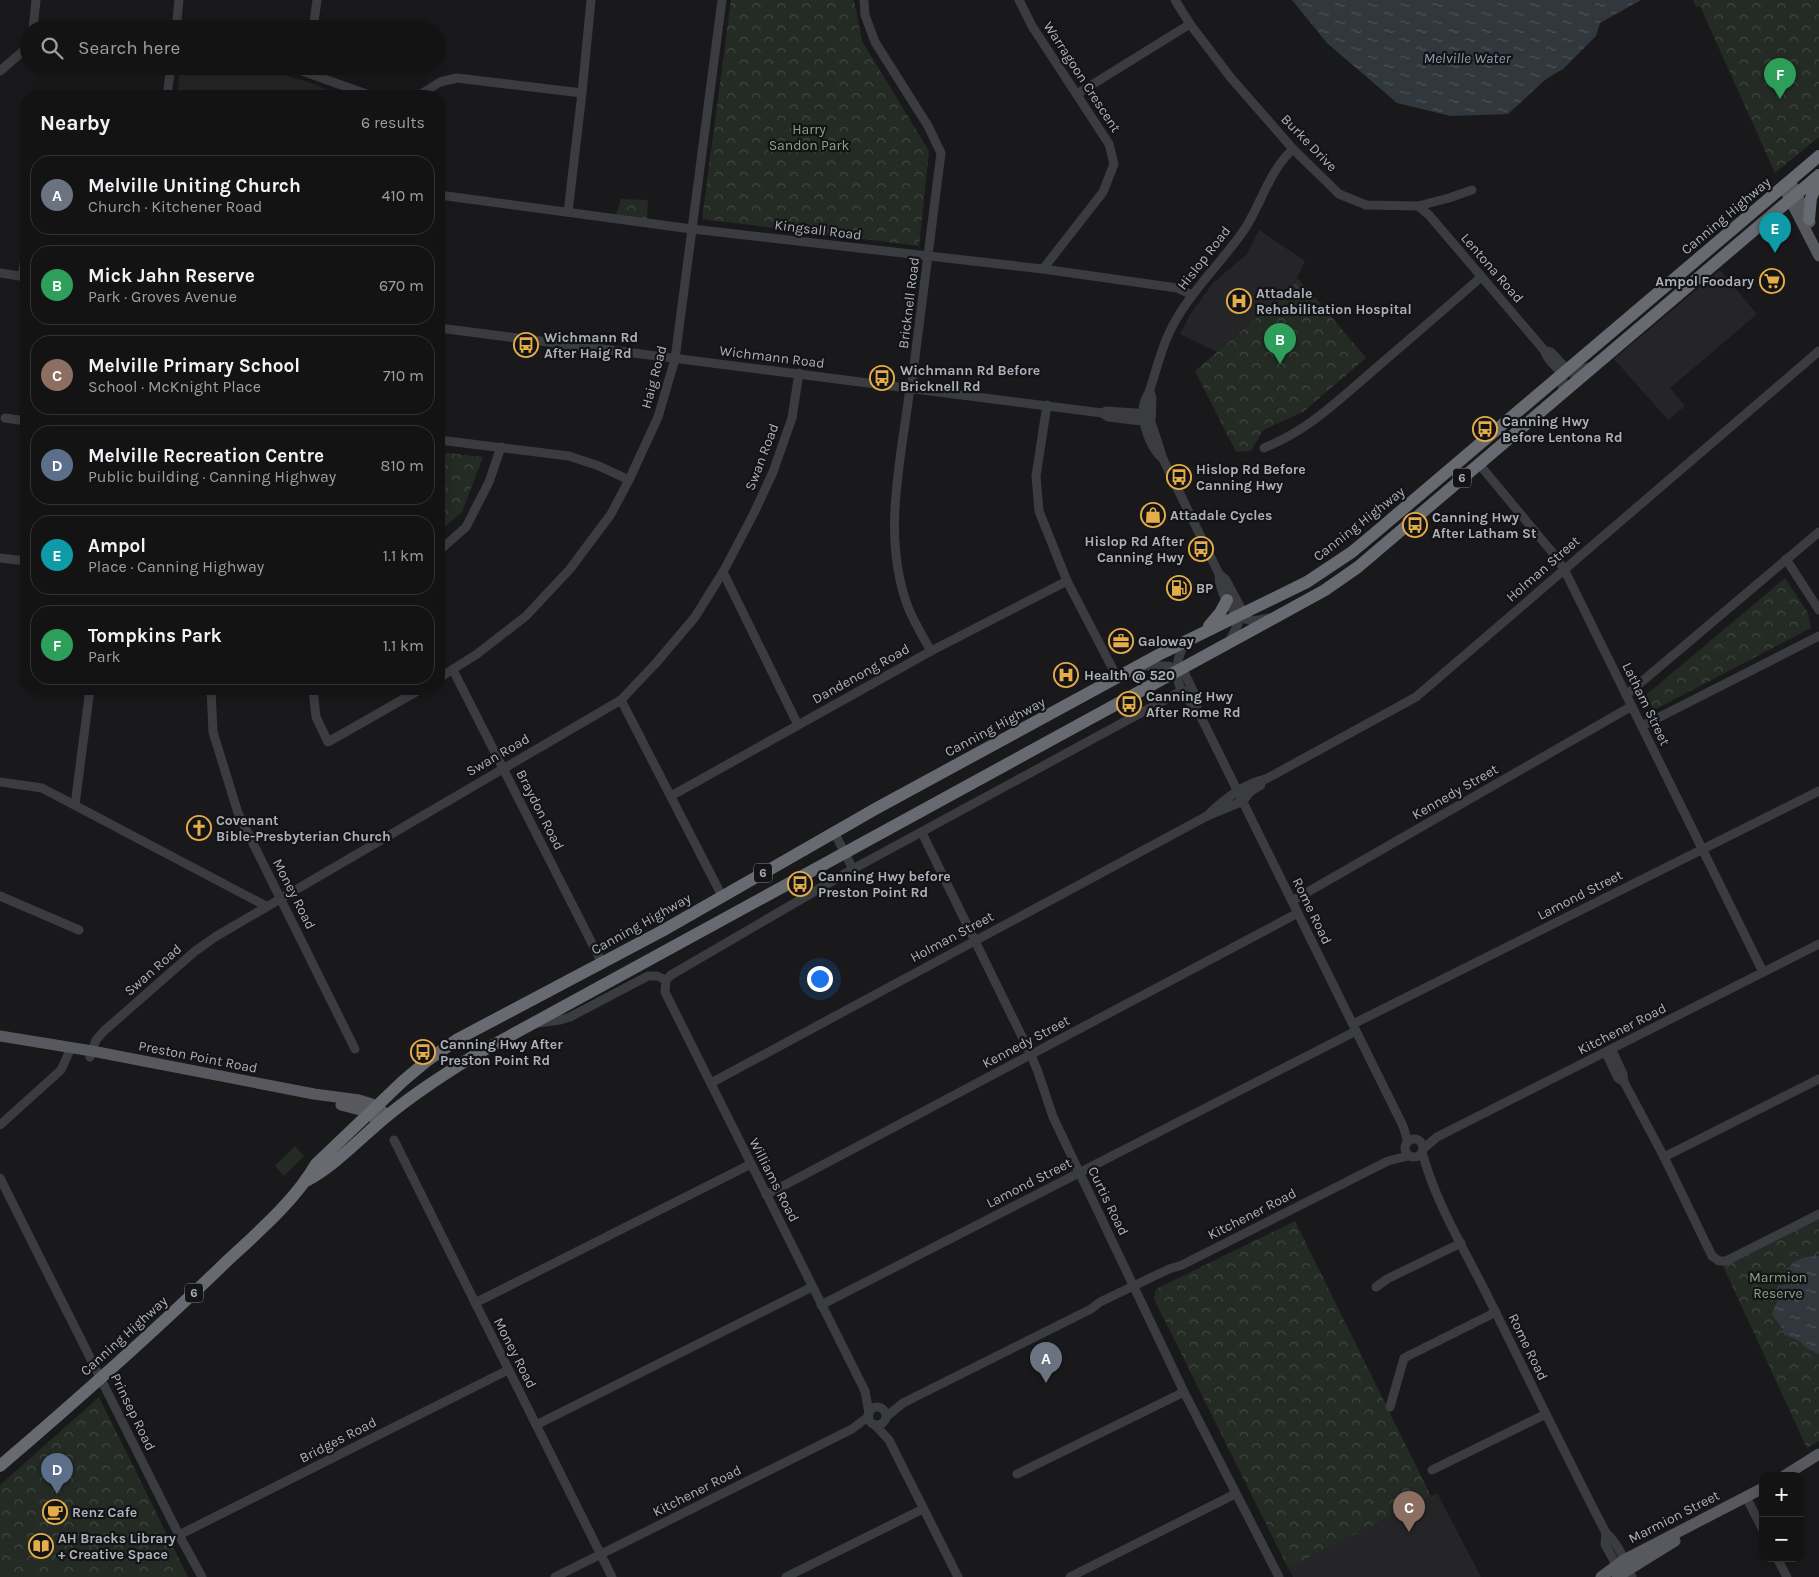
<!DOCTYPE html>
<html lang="en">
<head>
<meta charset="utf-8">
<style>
  :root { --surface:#131314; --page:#1c1c1d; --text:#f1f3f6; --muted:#9d9ea0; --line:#323234; --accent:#ea580c }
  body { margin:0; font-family:Karla,sans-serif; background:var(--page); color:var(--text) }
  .controls { position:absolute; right:15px; bottom:15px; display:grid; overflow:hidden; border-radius:10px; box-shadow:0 2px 12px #0003 }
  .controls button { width:45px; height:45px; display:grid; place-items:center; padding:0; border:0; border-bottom:1px solid var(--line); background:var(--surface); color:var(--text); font:25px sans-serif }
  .you { position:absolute; left:819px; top:978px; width:18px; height:18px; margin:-12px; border:4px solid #fff; border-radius:50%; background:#1a73e8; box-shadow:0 0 0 8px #1a73e833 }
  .badge { display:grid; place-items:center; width:32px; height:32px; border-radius:50%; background:var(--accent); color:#fff; font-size:16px; font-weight:700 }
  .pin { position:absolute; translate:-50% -41px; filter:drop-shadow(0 1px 2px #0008) }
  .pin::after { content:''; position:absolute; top:26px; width:18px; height:15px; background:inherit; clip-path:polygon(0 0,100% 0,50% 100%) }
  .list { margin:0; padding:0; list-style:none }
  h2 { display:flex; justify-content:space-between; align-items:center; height:65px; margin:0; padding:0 20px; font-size:21px }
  h2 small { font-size:16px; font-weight:400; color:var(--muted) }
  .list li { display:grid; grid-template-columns:32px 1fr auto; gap:15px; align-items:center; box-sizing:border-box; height:80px; margin:0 10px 10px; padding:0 10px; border:1px solid var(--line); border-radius:20px }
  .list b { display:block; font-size:19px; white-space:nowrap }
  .list p { margin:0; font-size:16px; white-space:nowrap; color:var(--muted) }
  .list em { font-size:16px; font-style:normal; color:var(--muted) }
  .icon { flex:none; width:28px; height:28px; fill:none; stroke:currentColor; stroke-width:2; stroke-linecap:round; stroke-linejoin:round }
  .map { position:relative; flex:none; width:1819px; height:1577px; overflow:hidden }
  .search { position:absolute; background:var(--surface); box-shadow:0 2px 12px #0003; left:20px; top:20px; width:425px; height:55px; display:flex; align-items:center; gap:12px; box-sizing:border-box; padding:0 18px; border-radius:28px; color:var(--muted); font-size:19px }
  .panel { position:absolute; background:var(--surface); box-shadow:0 2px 12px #0003; left:20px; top:90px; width:425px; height:605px; border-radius:20px }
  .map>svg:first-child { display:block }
  .built { fill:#252528 }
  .grass { fill:#232b24 }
  .forest { fill:url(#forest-crowns) }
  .water { fill:url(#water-ripples) }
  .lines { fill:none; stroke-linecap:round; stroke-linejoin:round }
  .minor { stroke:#3b3c40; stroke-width:9 }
  .major { stroke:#57595f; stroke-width:11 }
  .highway { stroke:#676a71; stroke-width:12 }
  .labels { text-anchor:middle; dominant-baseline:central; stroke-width:4.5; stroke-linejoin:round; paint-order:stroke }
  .shield { fill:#141416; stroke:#7f8289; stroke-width:1 }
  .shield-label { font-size:12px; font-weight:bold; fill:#adb1ba }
  .street-label { font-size:14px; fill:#adb1ba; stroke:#141416 }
  .park-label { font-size:14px; fill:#86a387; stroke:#141416 }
  .poi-label { font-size:14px; font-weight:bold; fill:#adb1ba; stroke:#141416; text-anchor:start }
  .water-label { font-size:15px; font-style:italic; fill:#879eb1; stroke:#141416 }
</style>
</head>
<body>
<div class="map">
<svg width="1819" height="1577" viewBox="0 0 1819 1577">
  <defs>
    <pattern id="forest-crowns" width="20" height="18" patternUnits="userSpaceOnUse" patternTransform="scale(1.25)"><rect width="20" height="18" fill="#232b24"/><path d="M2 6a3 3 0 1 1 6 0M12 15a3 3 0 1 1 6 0" fill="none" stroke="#404742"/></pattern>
    <pattern id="water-ripples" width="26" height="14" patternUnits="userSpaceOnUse" patternTransform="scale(1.25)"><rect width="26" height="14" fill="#30383e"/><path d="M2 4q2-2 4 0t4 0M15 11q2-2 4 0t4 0" fill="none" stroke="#4b5258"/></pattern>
  </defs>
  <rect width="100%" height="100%" fill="#19191b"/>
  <g class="built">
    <path d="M180,66H255L314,84L343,96H177Z"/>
    <path d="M1259,230L1305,261L1292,288L1217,352L1180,334L1191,313L1213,283L1247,254Z"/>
    <path d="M1720,270L1757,314L1670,388L1685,406L1668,420L1614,359Z"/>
    <path d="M1437,1493L1481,1577H1293L1288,1568Z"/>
  </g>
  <path class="grass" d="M295,1146L304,1156L284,1176L275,1166Z"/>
  <g class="forest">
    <path d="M731,0H854L862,41L929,151L919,246L702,219Z"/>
    <path d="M1693,0H1819V137L1775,173L1700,6L1696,7Z"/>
    <path d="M621,199L648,200L647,220L615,217Z"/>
    <path d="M1297,278L1318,301L1366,358L1303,412L1263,430L1251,451L1236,452L1195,371L1292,288Z"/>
    <path d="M439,452L483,457L462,512L439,532Z"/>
    <path d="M1785,578L1808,613L1811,628L1654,710L1646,695Z"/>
    <path d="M1819,1218V1441L1807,1448L1723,1266Z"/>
    <path d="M1295,1221L1431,1496L1288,1568L1154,1299L1156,1289Z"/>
    <path d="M99,1397L188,1577H0V1485Z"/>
  </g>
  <g class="water">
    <path d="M1292,0H1641L1600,23L1596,36L1563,69L1546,79L1508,114L1451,116L1397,103L1327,43Z"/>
    <path d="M1819,1256V1354L1806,1348L1798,1340L1787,1336L1772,1314L1784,1283L1787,1269L1795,1261L1806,1257Z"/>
  </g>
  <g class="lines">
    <g class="minor">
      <path d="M864,0L865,15L875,42L928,126L941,153L912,381L909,395C900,465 882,538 908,607C914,622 923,637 931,651"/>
      <path d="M1019,0L1032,26L1109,144L1114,164L1103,192L1043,269"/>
      <path d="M1175,0L1190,24L1231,78L1293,149L1339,194L1366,205L1418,206L1449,198L1472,190"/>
      <path d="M33,29L36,0"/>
      <path d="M176,29L179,0"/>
      <path d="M313,29L317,0"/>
      <path d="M288,66L372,96"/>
      <path d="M0,71L29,46"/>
      <path d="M1077,94L1190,24"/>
      <path d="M167,96L171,66"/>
      <path d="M418,96L440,82L457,78L582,93"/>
      <path d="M439,195L692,229L1043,269L1177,288L1192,295"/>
      <path d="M1418,206L1429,215L1544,350C1546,355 1548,359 1552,363C1564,378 1573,373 1589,367"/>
      <path d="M568,212L582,93L591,0"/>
      <path d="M0,273L26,277"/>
      <path d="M22,277L26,251"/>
      <path d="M439,328L1102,413L1106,411L1151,414"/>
      <path d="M1544,350L1551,352L1564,366L1562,393"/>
      <path d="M1150,392L1152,398L1151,422L1163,459L1219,574C1219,591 1231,616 1249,620C1255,622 1262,619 1268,618"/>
      <path d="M1047,405L1036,476L1039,511L1067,581L1117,677"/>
      <path d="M1102,413L1108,417L1150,422"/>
      <path d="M5,418L26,421"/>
      <path d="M439,440L569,456L599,466L629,480"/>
      <path d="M1264,448C1308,430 1333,405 1368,375C1406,342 1444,310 1481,277"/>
      <path d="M1163,459C1149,448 1139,417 1145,400C1147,396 1149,393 1150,389C1158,365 1163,341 1177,318C1196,285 1225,259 1246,227C1262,201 1270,170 1293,149"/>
      <path d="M1479,464L1552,552L1564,569L1763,972"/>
      <path d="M439,551L466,527L489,482L501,447"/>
      <path d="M0,558L26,561"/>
      <path d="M1786,559L1819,610"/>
      <path d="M723,572L798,725"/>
      <path d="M1219,574L1226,580L1241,608L1238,624L1230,640"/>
      <path d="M1186,641C1171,667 1174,689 1197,709"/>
      <path d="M1143,666H1169L1185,674L1197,699V709L1403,1126L1408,1142"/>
      <path d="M453,670L602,963"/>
      <path d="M439,678L477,654L526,616L570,569L611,514L629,480L658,417L675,359L722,0"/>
      <path d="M211,689L213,732L238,813L355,1049"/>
      <path d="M313,689L316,717L328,742L421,689"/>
      <path d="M1626,695L1819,532"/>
      <path d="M621,700L722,896"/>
      <path d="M1642,726L1819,636"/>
      <path d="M0,782L42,788L266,906"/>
      <path d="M671,796L931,651L1067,581"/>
      <path d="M75,805L90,689"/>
      <path d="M1207,816C1224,799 1243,784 1266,779L1416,697L1819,351"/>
      <path d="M834,832L853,869"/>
      <path d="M922,833L1031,1055L1038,1072L1053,1117L1184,1392L1279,1577"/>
      <path d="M0,896L79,930"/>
      <path d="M1292,901L1632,706"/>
      <path d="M666,980L671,975L853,869L1183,690"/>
      <path d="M666,980L665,992L865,1391L869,1413"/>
      <path d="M538,1023L560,1020L570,1017L648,976H657L666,980"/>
      <path d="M1353,1024L1819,791"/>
      <path d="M1612,1050L1623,1074L1624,1082L1664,1157L1712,1256L1719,1261H1726L1819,1214"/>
      <path d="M1606,1053L1618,1078L1624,1082"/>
      <path d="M90,1057L96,1040L104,1031L194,952L215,937L621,700L656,663L695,617L723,572L754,513L773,472L792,418L799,373"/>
      <path d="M711,1083L1207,816L1243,801L1250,792L1261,785"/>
      <path d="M0,1125L61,1070L71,1048"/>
      <circle cx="1414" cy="1148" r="9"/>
      <path d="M394,1140L612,1577"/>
      <path d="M1423,1149L1437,1137L1819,944"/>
      <path d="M1422,1152C1435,1201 1463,1247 1486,1293C1526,1373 1565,1454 1606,1533C1619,1544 1625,1562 1632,1577"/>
      <path d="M1664,1157L1819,1079"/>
      <path d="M0,1178L179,1535L202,1577"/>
      <path d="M766,1195L1298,913"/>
      <path d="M1376,1287L1387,1279L1461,1243"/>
      <path d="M475,1303L751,1164"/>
      <path d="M821,1305L1356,1031"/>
      <path d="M1390,1407L1404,1358L1496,1312"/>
      <circle cx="877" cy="1416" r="9"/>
      <path d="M886,1417L903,1403L1091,1309L1100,1302L1169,1269L1182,1265L1388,1161L1408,1156"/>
      <path d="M536,1425L812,1287"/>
      <path d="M875,1425L889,1440L958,1577"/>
      <path d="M1432,1470L1546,1414"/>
      <path d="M1017,1474L1184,1392"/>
      <path d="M1746,1497L1763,1530"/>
      <path d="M1606,1533L1605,1544L1619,1570"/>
      <path d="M179,1535L508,1370"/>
      <path d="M1777,1558L1787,1577"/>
      <path d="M555,1577L852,1429L869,1416"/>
      <path d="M786,1577L923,1509"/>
      <path d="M1070,1577L1235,1494"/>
    </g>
    <g class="major">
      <path d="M1790,181L1810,222"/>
      <path d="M1783,186L1819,256"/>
      <path d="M0,1036L92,1051L314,1094L359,1100L372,1104L388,1115"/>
      <path d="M341,1105L364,1111L374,1118"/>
      <path d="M1784,1476L1819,1454"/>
      <path d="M1601,1577L1624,1560L1763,1488"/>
      <path d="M1617,1577L1675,1541"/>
    </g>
    <g class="highway">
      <path d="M1809,219L1811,198L1819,178"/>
      <path d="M1209,626L1220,613L1227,600"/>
      <path d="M306,1181C336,1165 360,1138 387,1116C415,1093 445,1074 475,1055L1276,617L1325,590L1358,567L1819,175"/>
      <path d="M0,1466C77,1400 153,1333 226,1262C257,1233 295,1201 316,1164L403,1081L428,1060L458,1039L662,931L877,808L1162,653L1307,582L1352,552L1376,532L1819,156"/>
    </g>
  </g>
  <defs>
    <symbol id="supermarket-ring" viewBox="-11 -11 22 22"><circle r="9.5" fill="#141416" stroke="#e4ad49" stroke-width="1.5"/><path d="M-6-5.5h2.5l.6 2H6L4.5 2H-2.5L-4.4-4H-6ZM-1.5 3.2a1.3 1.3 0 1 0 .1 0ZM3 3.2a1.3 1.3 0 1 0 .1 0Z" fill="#e4ad49"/></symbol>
    <symbol id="hospital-ring" viewBox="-11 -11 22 22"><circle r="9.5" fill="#141416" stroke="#e4ad49" stroke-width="1.5"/><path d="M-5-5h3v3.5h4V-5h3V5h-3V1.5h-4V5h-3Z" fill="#e4ad49"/></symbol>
    <symbol id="bus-ring" viewBox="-11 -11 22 22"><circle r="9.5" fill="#141416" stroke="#e4ad49" stroke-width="1.5"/><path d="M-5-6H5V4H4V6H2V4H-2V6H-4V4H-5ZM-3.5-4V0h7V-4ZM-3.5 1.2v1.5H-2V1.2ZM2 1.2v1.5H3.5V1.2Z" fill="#e4ad49"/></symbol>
    <symbol id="shop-ring" viewBox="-11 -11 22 22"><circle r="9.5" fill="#141416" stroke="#e4ad49" stroke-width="1.5"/><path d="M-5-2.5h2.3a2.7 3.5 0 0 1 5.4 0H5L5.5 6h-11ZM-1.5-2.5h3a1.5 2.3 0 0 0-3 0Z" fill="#e4ad49"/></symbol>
    <symbol id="fuel-ring" viewBox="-11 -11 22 22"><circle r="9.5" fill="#141416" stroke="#e4ad49" stroke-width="1.5"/><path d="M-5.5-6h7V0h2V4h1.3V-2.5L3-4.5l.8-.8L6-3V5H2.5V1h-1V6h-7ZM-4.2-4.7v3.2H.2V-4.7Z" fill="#e4ad49"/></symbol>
    <symbol id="office-ring" viewBox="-11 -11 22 22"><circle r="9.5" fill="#141416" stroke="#e4ad49" stroke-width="1.5"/><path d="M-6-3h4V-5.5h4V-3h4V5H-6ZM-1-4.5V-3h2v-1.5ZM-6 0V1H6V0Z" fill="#e4ad49"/></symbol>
    <symbol id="church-ring" viewBox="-11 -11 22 22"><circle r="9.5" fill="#141416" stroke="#e4ad49" stroke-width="1.5"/><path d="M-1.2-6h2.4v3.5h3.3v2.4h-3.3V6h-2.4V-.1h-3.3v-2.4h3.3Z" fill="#e4ad49"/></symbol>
    <symbol id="cafe-ring" viewBox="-11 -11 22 22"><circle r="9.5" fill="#141416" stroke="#e4ad49" stroke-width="1.5"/><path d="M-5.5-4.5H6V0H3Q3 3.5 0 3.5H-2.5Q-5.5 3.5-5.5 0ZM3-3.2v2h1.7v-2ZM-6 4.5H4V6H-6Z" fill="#e4ad49"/></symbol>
    <symbol id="library-ring" viewBox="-11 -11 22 22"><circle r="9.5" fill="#141416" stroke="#e4ad49" stroke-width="1.5"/><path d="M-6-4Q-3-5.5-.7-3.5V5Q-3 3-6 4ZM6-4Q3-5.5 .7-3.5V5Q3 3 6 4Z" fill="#e4ad49"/></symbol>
  </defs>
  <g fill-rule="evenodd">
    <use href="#supermarket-ring" x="1758" y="267" width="28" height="28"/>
    <use href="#hospital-ring" x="1225" y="287" width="28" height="28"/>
    <use href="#bus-ring" x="512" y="331" width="28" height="28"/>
    <use href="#bus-ring" x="868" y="364" width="28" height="28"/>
    <use href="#bus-ring" x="1471" y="415" width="28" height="28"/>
    <use href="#bus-ring" x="1165" y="463" width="28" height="28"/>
    <use href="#shop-ring" x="1139" y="501" width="28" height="28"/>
    <use href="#bus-ring" x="1401" y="511" width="28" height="28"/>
    <use href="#bus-ring" x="1187" y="535" width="28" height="28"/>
    <use href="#fuel-ring" x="1165" y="574" width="28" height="28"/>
    <use href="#office-ring" x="1107" y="627" width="28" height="28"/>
    <use href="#hospital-ring" x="1052" y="661" width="28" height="28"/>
    <use href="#bus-ring" x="1115" y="690" width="28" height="28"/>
    <use href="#church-ring" x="185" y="814" width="28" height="28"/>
    <use href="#bus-ring" x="786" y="870" width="28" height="28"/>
    <use href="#bus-ring" x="409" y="1038" width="28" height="28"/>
    <use href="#cafe-ring" x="41" y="1498" width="28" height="28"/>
    <use href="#library-ring" x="27" y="1532" width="28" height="28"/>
  </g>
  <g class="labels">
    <g class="shield">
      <rect x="1453" y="468.5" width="18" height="19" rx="4"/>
      <rect x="754" y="863.5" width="18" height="19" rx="4"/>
      <rect x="185" y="1283.5" width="18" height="19" rx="4"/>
    </g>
    <g class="shield-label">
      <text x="1462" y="478">6</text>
      <text x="763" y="873">6</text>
      <text x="194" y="1293">6</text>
    </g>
    <g class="street-label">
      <text transform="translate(1082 77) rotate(57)">Warragoon Crescent</text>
      <text transform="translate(1309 143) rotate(46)">Burke Drive</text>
      <text transform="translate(1726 216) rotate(-40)">Canning Highway</text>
      <text transform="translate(818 230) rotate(7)">Kingsall Road</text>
      <text transform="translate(1204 258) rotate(-52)">Hislop Road</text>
      <text transform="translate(1492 268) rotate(49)">Lentona Road</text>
      <text transform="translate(909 303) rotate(-83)">Bricknell Road</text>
      <text transform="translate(772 357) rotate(7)">Wichmann Road</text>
      <text transform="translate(654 377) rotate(-75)">Haig Road</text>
      <text transform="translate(762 457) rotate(-69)">Swan Road</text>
      <text transform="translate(1359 524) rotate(-38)">Canning Highway</text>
      <text transform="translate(1543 569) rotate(-41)">Holman Street</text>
      <text transform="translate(861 674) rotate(-29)">Dandenong Road</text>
      <text transform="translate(1646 704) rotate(64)">Latham Street</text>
      <text transform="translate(995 727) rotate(-28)">Canning Highway</text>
      <text transform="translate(498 755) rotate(-30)">Swan Road</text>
      <text transform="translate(1455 792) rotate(-30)">Kennedy Street</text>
      <text transform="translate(540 810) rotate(63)">Braydon Road</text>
      <text transform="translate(294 894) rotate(63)">Money Road</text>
      <text transform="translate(1580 895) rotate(-27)">Lamond Street</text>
      <text transform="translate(1312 911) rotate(64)">Rome Road</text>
      <text transform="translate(641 924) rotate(-29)">Canning Highway</text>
      <text transform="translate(952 937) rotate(-28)">Holman Street</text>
      <text transform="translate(153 970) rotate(-41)">Swan Road</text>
      <text transform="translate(1622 1029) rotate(-27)">Kitchener Road</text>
      <text transform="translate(1026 1042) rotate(-28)">Kennedy Street</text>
      <text transform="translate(198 1057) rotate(11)">Preston Point Road</text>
      <text transform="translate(774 1180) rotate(63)">Williams Road</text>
      <text transform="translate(1029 1183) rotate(-27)">Lamond Street</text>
      <text transform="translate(1108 1201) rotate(64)">Curtis Road</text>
      <text transform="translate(1252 1214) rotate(-27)">Kitchener Road</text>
      <text transform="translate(124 1336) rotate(-42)">Canning Highway</text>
      <text transform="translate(1528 1347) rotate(64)">Rome Road</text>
      <text transform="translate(515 1353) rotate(63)">Money Road</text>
      <text transform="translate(133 1412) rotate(64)">Prinsep Road</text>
      <text transform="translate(338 1440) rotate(-27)">Bridges Road</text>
      <text transform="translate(697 1491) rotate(-27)">Kitchener Road</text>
      <text transform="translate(1674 1517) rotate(-27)">Marmion Street</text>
    </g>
    <g class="park-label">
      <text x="809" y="129">Harry<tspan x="809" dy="16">Sandon Park</tspan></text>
      <text x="1778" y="1277">Marmion<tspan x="1778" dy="16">Reserve</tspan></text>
    </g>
    <g class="poi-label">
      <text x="1754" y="281" text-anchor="end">Ampol Foodary</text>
      <text x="1256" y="293">Attadale<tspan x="1256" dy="16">Rehabilitation Hospital</tspan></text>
      <text x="544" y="337">Wichmann Rd<tspan x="544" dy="16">After Haig Rd</tspan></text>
      <text x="900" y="370">Wichmann Rd Before<tspan x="900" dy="16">Bricknell Rd</tspan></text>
      <text x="1502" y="421">Canning Hwy<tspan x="1502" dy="16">Before Lentona Rd</tspan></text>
      <text x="1196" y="469">Hislop Rd Before<tspan x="1196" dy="16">Canning Hwy</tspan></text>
      <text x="1170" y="515">Attadale Cycles</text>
      <text x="1432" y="517">Canning Hwy<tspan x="1432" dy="16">After Latham St</tspan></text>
      <text x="1184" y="541" text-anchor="end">Hislop Rd After<tspan x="1184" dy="16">Canning Hwy</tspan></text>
      <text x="1196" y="588">BP</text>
      <text x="1138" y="641">Galoway</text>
      <text x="1084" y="675">Health @ 520</text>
      <text x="1146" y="696">Canning Hwy<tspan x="1146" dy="16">After Rome Rd</tspan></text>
      <text x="216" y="820">Covenant<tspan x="216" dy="16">Bible-Presbyterian Church</tspan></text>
      <text x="818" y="876">Canning Hwy before<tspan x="818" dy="16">Preston Point Rd</tspan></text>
      <text x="440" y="1044">Canning Hwy After<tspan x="440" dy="16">Preston Point Rd</tspan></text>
      <text x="72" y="1512">Renz Cafe</text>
      <text x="58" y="1538">AH Bracks Library<tspan x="58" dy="16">+ Creative Space</tspan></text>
    </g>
    <g class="water-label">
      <text x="1467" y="58">Melville Water</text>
    </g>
  </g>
</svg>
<div class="controls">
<button>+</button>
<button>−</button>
</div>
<div class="you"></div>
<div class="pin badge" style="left:1046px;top:1383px;background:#6b7280">A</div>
<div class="pin badge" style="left:1280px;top:364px;background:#2e9e5b">B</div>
<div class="pin badge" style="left:1409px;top:1532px;background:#8d6e63">C</div>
<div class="pin badge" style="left:57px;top:1494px;background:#5c6f8a">D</div>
<div class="pin badge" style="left:1775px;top:253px;background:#0f9aa8">E</div>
<div class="pin badge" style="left:1780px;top:99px;background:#2e9e5b">F</div>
<div class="search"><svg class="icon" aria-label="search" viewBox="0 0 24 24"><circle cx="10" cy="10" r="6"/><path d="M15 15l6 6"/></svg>Search here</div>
<section class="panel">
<h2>Nearby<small>6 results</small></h2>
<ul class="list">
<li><span class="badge" style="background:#6b7280">A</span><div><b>Melville Uniting Church</b><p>Church · Kitchener Road</p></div><em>410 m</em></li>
<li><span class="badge" style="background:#2e9e5b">B</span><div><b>Mick Jahn Reserve</b><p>Park · Groves Avenue</p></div><em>670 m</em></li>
<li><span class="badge" style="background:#8d6e63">C</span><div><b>Melville Primary School</b><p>School · McKnight Place</p></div><em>710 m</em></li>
<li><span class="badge" style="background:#5c6f8a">D</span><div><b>Melville Recreation Centre</b><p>Public building · Canning Highway</p></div><em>810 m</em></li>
<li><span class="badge" style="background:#0f9aa8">E</span><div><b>Ampol</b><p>Place · Canning Highway</p></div><em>1.1 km</em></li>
<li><span class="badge" style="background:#2e9e5b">F</span><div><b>Tompkins Park</b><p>Park</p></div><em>1.1 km</em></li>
</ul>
</section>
</div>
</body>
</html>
